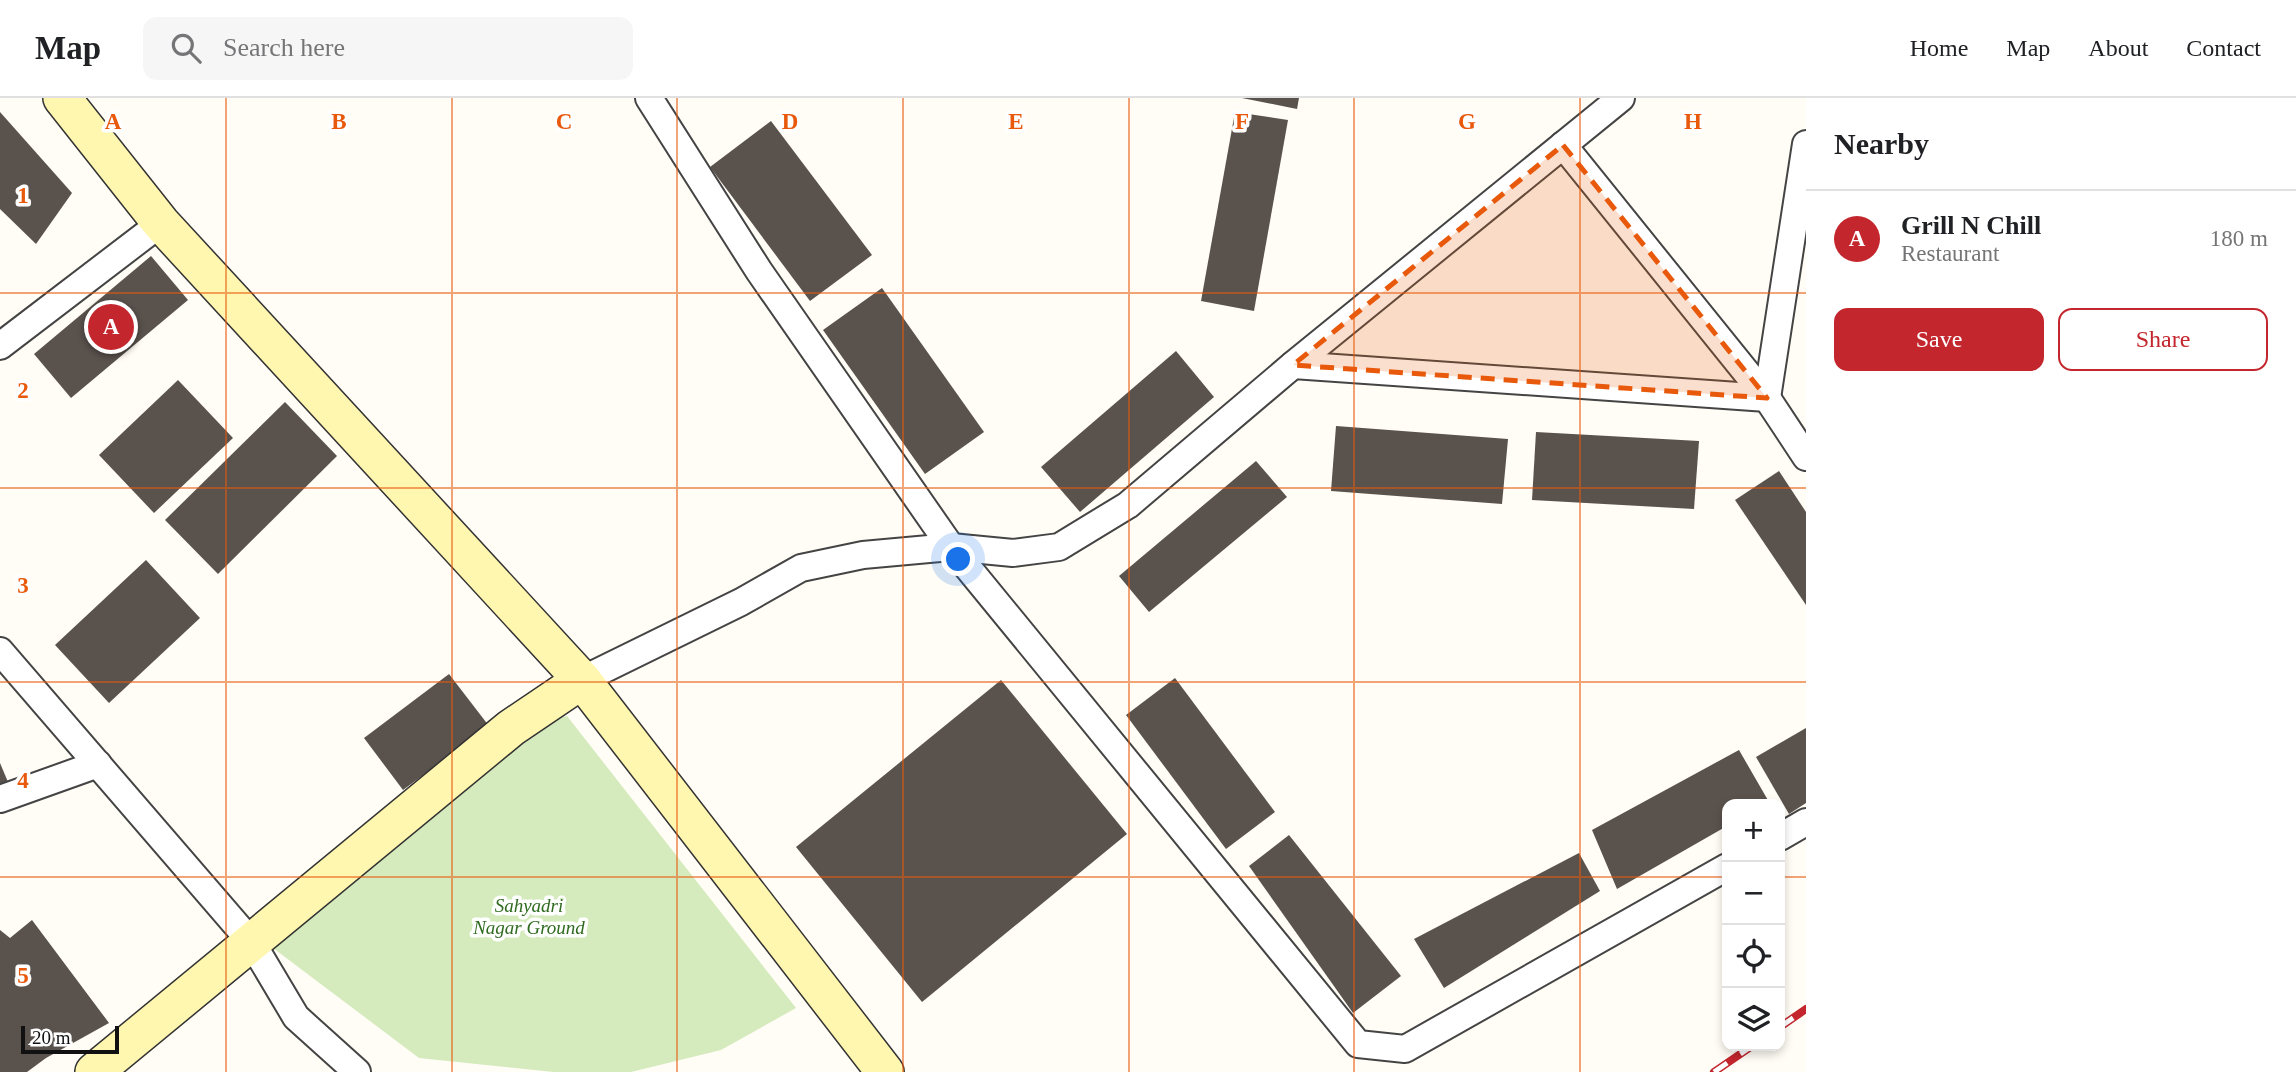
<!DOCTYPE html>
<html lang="en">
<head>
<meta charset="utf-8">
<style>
  :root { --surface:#fff; --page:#f6f6f6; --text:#202124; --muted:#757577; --line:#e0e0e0; --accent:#c4262e }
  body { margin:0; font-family:"Times New Roman",serif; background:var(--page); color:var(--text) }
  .controls { position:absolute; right:21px; bottom:21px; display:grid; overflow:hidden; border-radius:14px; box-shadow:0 4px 10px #0003 }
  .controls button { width:63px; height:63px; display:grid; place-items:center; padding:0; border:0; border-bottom:2px solid var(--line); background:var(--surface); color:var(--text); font:35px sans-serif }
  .scale { position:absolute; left:21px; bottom:18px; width:98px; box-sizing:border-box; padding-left:7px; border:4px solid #111; border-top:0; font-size:19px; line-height:24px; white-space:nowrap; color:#111; -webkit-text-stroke:5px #fff; paint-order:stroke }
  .you { position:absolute; left:959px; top:462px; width:24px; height:24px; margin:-18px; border:5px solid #fff; border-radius:50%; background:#1a73e8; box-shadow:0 0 0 10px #1a73e833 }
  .badge { display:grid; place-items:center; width:46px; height:46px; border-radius:50%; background:var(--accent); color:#fff; font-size:23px; font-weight:700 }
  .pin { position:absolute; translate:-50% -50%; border:4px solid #fff; box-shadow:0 2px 7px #0006 }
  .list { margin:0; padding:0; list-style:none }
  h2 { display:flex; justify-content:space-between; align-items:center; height:91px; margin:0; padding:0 28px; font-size:30px }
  h2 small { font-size:23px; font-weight:400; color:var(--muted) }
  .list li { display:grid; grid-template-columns:46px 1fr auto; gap:21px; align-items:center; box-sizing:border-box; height:98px; padding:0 28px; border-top:2px solid var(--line) }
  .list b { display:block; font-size:26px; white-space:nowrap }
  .list p { margin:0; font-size:23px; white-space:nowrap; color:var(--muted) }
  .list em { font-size:23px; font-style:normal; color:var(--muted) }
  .actions { display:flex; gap:14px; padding:21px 28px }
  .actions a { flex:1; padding:16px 0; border:2px solid var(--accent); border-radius:14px; text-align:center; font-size:24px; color:var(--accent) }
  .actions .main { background:var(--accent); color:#fff }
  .icon { flex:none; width:38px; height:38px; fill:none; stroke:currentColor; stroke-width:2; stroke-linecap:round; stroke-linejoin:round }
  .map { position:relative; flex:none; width:1806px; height:974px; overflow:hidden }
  header { display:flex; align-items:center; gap:42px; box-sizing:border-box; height:98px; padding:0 35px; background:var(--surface); border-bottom:2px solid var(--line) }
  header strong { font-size:33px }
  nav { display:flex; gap:38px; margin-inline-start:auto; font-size:24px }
  .search { width:490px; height:63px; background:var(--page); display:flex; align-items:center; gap:18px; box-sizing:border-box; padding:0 24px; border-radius:14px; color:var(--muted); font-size:26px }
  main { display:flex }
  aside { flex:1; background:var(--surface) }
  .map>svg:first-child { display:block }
  .green { fill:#d5ebbd }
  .building { fill:#5a524d }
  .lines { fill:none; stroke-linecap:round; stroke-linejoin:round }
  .street-casing { stroke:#444; stroke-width:30 }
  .secondary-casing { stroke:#333; stroke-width:40 }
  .street { stroke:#fff; stroke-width:26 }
  .secondary { stroke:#fff6b0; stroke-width:37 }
  .rail-casing { stroke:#c4262e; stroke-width:8 }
  .rail { stroke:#fff; stroke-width:5; stroke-dasharray:16; stroke-linecap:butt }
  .marked { fill:#e8590c; fill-opacity:0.2; stroke:#e8590c; stroke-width:5; stroke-dasharray:14 9; stroke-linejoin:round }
  .grid { fill:none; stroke:#e8590c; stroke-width:2; stroke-opacity:0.55 }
  .labels { text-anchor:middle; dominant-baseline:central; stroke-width:7; stroke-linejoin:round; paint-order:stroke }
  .park-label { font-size:19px; font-style:italic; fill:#2f6b1f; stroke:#fff }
  .grid-label { font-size:23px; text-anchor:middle; font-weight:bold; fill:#e8590c; stroke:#fff; stroke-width:7; stroke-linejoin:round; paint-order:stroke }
</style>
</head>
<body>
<header>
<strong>Map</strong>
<div class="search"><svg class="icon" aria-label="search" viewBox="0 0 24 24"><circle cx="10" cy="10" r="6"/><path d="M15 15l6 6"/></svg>Search here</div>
<nav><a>Home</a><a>Map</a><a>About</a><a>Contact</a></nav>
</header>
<main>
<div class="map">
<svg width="1806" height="974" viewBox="0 0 1806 974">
  <rect width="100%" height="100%" fill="#fffdf5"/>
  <path class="green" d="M567,618L796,910L721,952L631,974H554L419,960L269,847L511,630Z"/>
  <g class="building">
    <path d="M1242,0H1299L1297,11Z"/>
    <path d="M0,14L72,95L36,146L0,111Z"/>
    <path d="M1235,14L1288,22L1254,213L1201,203Z"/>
    <path d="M771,23L872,157L810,203L710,69Z"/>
    <path d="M151,158L188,202L71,300L34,256Z"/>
    <path d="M882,190L984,334L925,376L823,232Z"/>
    <path d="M1176,253L1214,299L1080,414L1041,369Z"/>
    <path d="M178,282L233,340L154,415L99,357Z"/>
    <path d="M285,304L337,358L218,476L165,422Z"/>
    <path d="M1336,328L1508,341L1502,406L1331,393Z"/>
    <path d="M1536,334L1699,343L1694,411L1532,402Z"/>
    <path d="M1256,363L1287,399L1149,514L1119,478Z"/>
    <path d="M1779,373L1806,414V507L1735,402Z"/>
    <path d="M146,462L200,520L109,605L55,547Z"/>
    <path d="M449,576L489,628L403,692L364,640Z"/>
    <path d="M1175,580L1275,714L1226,751L1126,617Z"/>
    <path d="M1001,582L1127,736L922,904L796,749Z"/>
    <path d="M1806,630V705L1789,716L1756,659Z"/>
    <path d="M1739,652L1769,704L1765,706H1727V728L1617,791L1592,732Z"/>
    <path d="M0,665L8,684L0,688Z"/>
    <path d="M1289,737L1401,878L1353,915L1249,768Z"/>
    <path d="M1579,755L1600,793L1444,890L1414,841Z"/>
    <path d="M32,822L109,925L46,960L27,974H0V832L10,840Z"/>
  </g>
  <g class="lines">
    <defs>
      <g id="street">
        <path d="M649,0L759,173L951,449L1358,946L1405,951L1727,769"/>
        <path d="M1563,47L1767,300L1806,359"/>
        <path d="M0,248L161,125"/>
        <path d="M1293,267L1767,300L1806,46"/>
        <path d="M0,553L252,845L296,919L357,974"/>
        <path d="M591,594L582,582L741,504L801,470L863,457L951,449L1013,455L1059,449L1128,407L1293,267L1621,0"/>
        <path d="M0,701L98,666"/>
        <path d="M1780,739L1806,724"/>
      </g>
      <g id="secondary">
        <path d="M62,0L161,125L582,582L885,974"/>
        <path d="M94,974L511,630L582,582"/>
      </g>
    </defs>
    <use href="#street" class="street-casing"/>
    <use href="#secondary" class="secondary-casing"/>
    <use href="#street" class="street"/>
    <use href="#secondary" class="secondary"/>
    <defs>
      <g id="rail">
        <path d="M1780,929L1806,911"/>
        <path d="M1714,974L1752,948"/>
      </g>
    </defs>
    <use href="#rail" class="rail-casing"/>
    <use href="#rail" class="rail"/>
  </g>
  <path class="marked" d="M1563,47L1767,300L1293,267Z"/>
  <path class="grid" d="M226,0V974M452,0V974M677,0V974M903,0V974M1129,0V974M1354,0V974M1580,0V974M0,195H1806M0,390H1806M0,584H1806M0,779H1727M1780,779H1806"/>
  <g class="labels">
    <g class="park-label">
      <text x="529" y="807">Sahyadri<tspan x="529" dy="22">Nagar Ground</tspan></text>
    </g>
  </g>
  <g class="grid-label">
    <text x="113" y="31">A</text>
    <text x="339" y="31">B</text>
    <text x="564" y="31">C</text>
    <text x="790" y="31">D</text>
    <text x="1016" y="31">E</text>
    <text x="1242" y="31">F</text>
    <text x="1467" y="31">G</text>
    <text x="1693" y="31">H</text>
    <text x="23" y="105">1</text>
    <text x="23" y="300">2</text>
    <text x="23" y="495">3</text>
    <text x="23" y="690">4</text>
    <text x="23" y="885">5</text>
  </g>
</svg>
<div class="controls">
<button>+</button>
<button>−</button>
<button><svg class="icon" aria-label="locate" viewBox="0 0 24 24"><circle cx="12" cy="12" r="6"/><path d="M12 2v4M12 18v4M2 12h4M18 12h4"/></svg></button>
<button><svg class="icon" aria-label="layers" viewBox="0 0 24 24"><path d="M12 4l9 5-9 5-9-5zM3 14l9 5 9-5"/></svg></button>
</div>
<div class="scale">20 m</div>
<div class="you"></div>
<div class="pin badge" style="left:111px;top:229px">A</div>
</div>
<aside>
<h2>Nearby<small></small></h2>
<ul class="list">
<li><span class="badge">A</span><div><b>Grill N Chill</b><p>Restaurant</p></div><em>180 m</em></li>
</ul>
<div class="actions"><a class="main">Save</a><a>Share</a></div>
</aside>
</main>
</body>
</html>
